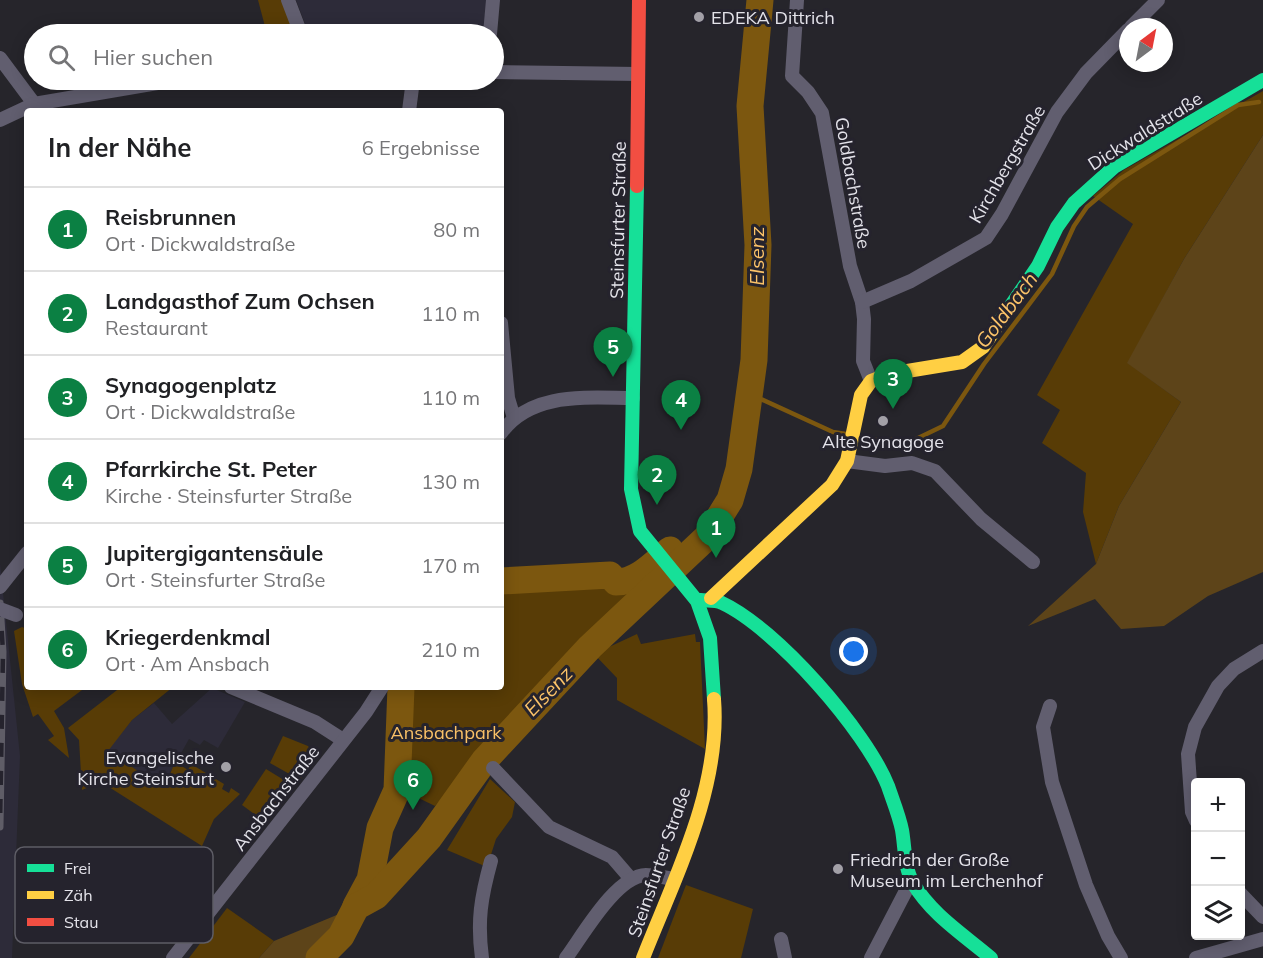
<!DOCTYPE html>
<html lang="de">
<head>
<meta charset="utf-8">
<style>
  :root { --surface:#fff; --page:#f2f2f2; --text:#202124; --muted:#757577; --line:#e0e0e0; --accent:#0b8043 }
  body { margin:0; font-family:Mulish,sans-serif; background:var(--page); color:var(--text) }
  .controls { position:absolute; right:18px; bottom:18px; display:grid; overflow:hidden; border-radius:6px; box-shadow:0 3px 15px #0003 }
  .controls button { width:54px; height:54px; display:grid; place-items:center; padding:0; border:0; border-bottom:2px solid var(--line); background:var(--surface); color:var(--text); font:30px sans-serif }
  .compass { position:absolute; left:1119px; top:18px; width:54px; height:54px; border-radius:50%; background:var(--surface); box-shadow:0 3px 15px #0003; rotate:32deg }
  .you { position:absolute; left:854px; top:652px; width:21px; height:21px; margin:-15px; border:4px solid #fff; border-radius:50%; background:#1a73e8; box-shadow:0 0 0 9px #1a73e833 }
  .badge { display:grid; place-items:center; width:39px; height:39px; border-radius:50%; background:var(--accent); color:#fff; font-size:20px; font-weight:700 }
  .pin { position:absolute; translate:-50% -50px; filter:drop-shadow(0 2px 3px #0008) }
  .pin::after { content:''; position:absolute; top:32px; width:21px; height:18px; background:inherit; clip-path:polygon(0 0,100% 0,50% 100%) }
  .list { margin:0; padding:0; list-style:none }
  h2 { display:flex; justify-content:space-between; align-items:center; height:78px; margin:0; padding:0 24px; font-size:26px }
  h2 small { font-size:20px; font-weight:400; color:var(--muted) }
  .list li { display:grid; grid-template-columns:39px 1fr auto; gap:18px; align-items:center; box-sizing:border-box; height:84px; padding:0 24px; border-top:2px solid var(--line) }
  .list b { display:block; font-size:22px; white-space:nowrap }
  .list p { margin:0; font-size:20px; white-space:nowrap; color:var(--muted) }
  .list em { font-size:20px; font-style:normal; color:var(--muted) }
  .icon { flex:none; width:33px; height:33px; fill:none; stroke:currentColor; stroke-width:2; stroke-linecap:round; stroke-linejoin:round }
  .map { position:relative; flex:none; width:1263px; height:958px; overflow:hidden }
  .search { position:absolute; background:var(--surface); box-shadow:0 3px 15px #0003; left:24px; top:24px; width:480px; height:66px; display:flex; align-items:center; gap:15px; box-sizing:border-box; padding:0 21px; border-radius:33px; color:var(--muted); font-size:22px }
  .panel { position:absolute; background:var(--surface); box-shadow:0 3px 15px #0003; left:24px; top:108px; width:480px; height:582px; border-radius:6px }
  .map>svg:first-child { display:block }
  .built { fill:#2d2b39 }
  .green { fill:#583c06 }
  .forest { fill:#5d4419 }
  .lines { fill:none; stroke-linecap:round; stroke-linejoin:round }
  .stream { stroke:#7c570f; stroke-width:4.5 }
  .river { stroke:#7c570f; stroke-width:27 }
  .street { stroke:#615e6f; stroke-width:14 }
  .fast { stroke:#16e098; stroke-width:14 }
  .slow { stroke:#ffcf43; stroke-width:14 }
  .jam { stroke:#f24e42; stroke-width:14 }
  .rail-casing { stroke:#5f5d67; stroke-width:7 }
  .rail { stroke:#25232d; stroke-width:4.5; stroke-dasharray:14; stroke-linecap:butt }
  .street-bridge { stroke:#615e6f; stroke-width:14 }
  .poi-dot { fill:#a2a0a7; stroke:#25232d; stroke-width:2 }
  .labels { text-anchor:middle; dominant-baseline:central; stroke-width:6; stroke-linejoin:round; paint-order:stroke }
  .poi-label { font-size:18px; fill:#e4e3ea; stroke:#25232d; text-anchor:start }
  .street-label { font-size:18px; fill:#e4e3ea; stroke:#25232d }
  .park-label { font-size:18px; fill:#fac167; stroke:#25232d }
  .water-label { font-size:20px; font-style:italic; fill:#fcc369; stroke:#25232d }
  .key { fill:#25232d; stroke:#5e5d66; stroke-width:1.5 }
  .key-label { font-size:16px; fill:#e4e3ea }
</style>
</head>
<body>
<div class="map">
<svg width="1263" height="958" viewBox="0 0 1263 958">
  <rect width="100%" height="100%" fill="#26252b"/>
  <g class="built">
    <path d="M296,0H488L483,34H309Z"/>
    <path d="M0,564L20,756L12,958H0Z"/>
    <path d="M212,688L245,702L218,748L204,740L200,745L189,739L162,787L107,751L132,720L154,703L172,724Z"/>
  </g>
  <g class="green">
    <path d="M258,0H283L295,34H267Z"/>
    <path d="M1263,91V135L1184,259L1128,363L1181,402L1119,506L1096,564L1083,512L1086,473L1042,443L1060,410L1037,395L1133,224L1093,196L1124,170Z"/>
    <path d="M632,585L645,590L578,652L435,806L402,790L405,687H501V590Z"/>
    <path d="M22,627L27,629V687H86L54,711L64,728L69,758L48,740L54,736L38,714L33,717L22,684L14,631Z"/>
    <path d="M637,634L641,644L695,634L696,642H700L705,749L617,700V678L594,654Z"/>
    <path d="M121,687H173L132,720L108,751L162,787L164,783L169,786L175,777L170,774L175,762L188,770L191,764L224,784L222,789L229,793L231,788L240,794L214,819L202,846L101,782L82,790L79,740L68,728Z"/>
    <path d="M283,736L308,746L313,753L311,765L300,780L270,763Z"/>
    <path d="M266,769L292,785L265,822L242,805Z"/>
    <path d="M490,779L515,802L512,817L496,839L487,867L447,850Z"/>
    <path d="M686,885L753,909L741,958H658Z"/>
    <path d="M227,908L274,941L259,958H189Z"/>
  </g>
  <g class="forest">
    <path d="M1263,135V572L1208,596L1164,626L1121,629L1095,599L1028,626L1096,564L1119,506L1181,402L1127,363L1184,259Z"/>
    <path d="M356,907L334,958H259L274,941Z"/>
  </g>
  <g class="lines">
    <g class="stream">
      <path d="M750,394L833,432L846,434"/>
      <path d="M857,437L871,440H914L943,426L984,364L1052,274L1074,226L1087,207L1120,179L1238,105L1259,102"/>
    </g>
    <g class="river">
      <path d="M501,581L610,575L616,582C638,582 654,563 670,550"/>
      <path d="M356,906L370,880L380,828L397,790L401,687"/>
      <path d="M319,958L341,936L356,907L376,896L429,838L484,761L590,647L707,537L730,500L739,469L754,360L758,245L750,106L760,0"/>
    </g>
    <g class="street">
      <path d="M288,0L301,34"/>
      <path d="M797,0L792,76L808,92L822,113L850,266L862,302L864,319L863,361L871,381"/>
      <path d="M1131,27L1158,0"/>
      <path d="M490,34L493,0"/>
      <path d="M0,58L38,109"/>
      <path d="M494,72L638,74"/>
      <path d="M409,111L413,80"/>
      <path d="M0,120L34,104L175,80"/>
      <path d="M862,302L911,281L986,238L1002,214L1057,112L1086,73L1128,30"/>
      <path d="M501,323L508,398L514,418"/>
      <path d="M501,433C531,391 588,398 633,398"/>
      <path d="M847,461L885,466L912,463L935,471L981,519L1033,562"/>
      <path d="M0,587L27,553"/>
      <path d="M231,687L315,722L343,740"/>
      <path d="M1050,706L1043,727L1052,782L1086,885L1108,936L1121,958"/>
      <path d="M493,768L549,827L612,857L631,879"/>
      <path d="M1196,821L1192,812L1188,754L1195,727L1218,686L1234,669L1263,651"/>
      <path d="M1240,893L1263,917"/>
      <path d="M781,939L785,958"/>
      <path d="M173,958L366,712L382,687"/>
      <path d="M482,958C477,921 481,897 491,861"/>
      <path d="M566,958C583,935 616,876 646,875C655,875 665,878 674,879"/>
      <path d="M871,958L911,881"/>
      <path d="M1196,958L1263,939"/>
    </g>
    <g class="fast">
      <path d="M637,186L631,489L640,531L697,601L710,638L714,699"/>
      <path d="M999,323L1038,266L1057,227L1074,203L1114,167L1263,80"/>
      <path d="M700,600C707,601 716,600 722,603C776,628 866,731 888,786C893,801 899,815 902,830C905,847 904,867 913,883C931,914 964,935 991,958"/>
    </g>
    <g class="slow">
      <path d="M711,598L832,485L847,461L861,395L871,381L889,374L962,362L983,347L999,323"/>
      <path d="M643,958C675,877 721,788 714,699"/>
    </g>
    <path class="jam" d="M637,186L639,0"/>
    <defs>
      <path id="rail" d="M0,603L3,652L0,827"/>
    </defs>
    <use href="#rail" class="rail-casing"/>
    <use href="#rail" class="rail"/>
    <path class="street-bridge" d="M0,609L16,615"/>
  </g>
  <g class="poi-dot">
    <circle cx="699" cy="17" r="6"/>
    <circle cx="883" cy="421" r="6"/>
    <circle cx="226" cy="767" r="6"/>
    <circle cx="838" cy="869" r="6"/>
  </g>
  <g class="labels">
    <g class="poi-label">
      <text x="711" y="17">EDEKA Dittrich</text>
      <text x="883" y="441" text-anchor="middle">Alte Synagoge</text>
      <text x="214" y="757" text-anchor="end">Evangelische<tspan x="214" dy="21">Kirche Steinsfurt</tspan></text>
      <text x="850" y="859">Friedrich der Große<tspan x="850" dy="21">Museum im Lerchenhof</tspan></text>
    </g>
    <g class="street-label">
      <text transform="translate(1145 131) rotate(-32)">Dickwaldstraße</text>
      <text transform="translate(1007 164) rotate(-60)">Kirchbergstraße</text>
      <text transform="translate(853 183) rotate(80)">Goldbachstraße</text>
      <text transform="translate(618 220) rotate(-89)">Steinsfurter Straße</text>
      <text transform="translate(276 798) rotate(-52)">Ansbachstraße</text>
      <text transform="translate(659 862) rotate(-71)">Steinsfurter Straße</text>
    </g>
    <g class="park-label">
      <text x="446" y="732">Ansbachpark</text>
    </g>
    <g class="water-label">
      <text transform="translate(756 256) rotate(-90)">Elsenz</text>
      <text transform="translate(1006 310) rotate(-53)">Goldbach</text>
      <text transform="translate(548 691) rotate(-46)">Elsenz</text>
    </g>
  </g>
  <rect x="15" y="847" width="198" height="96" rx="9" class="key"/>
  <rect x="27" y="864" width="27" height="8" fill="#16e098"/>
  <rect x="27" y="891" width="27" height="8" fill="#ffcf43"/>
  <rect x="27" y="918" width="27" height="8" fill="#f24e42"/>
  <g class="key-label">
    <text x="64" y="874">Frei</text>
    <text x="64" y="901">Zäh</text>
    <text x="64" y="928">Stau</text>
  </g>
</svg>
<div class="controls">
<button>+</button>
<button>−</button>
<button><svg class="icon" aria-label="layers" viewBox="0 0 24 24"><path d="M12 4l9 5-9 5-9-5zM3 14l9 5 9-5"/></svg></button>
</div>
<svg class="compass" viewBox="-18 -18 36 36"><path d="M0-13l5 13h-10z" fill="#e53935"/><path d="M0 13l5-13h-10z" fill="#757577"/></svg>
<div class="you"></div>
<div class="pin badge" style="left:716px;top:558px">1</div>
<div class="pin badge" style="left:657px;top:505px">2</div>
<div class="pin badge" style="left:893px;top:409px">3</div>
<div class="pin badge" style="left:681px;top:430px">4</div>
<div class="pin badge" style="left:613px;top:377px">5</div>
<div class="pin badge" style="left:413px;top:810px">6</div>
<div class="search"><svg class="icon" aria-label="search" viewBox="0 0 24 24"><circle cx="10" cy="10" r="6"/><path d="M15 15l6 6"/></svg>Hier suchen</div>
<section class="panel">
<h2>In der Nähe<small>6 Ergebnisse</small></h2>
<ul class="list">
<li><span class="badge">1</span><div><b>Reisbrunnen</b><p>Ort · Dickwaldstraße</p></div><em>80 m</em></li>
<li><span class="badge">2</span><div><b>Landgasthof Zum Ochsen</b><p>Restaurant</p></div><em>110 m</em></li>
<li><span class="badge">3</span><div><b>Synagogenplatz</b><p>Ort · Dickwaldstraße</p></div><em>110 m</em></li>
<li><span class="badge">4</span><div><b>Pfarrkirche St. Peter</b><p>Kirche · Steinsfurter Straße</p></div><em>130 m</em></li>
<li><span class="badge">5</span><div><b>Jupitergigantensäule</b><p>Ort · Steinsfurter Straße</p></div><em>170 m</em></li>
<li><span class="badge">6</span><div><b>Kriegerdenkmal</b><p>Ort · Am Ansbach</p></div><em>210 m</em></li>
</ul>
</section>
</div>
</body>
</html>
